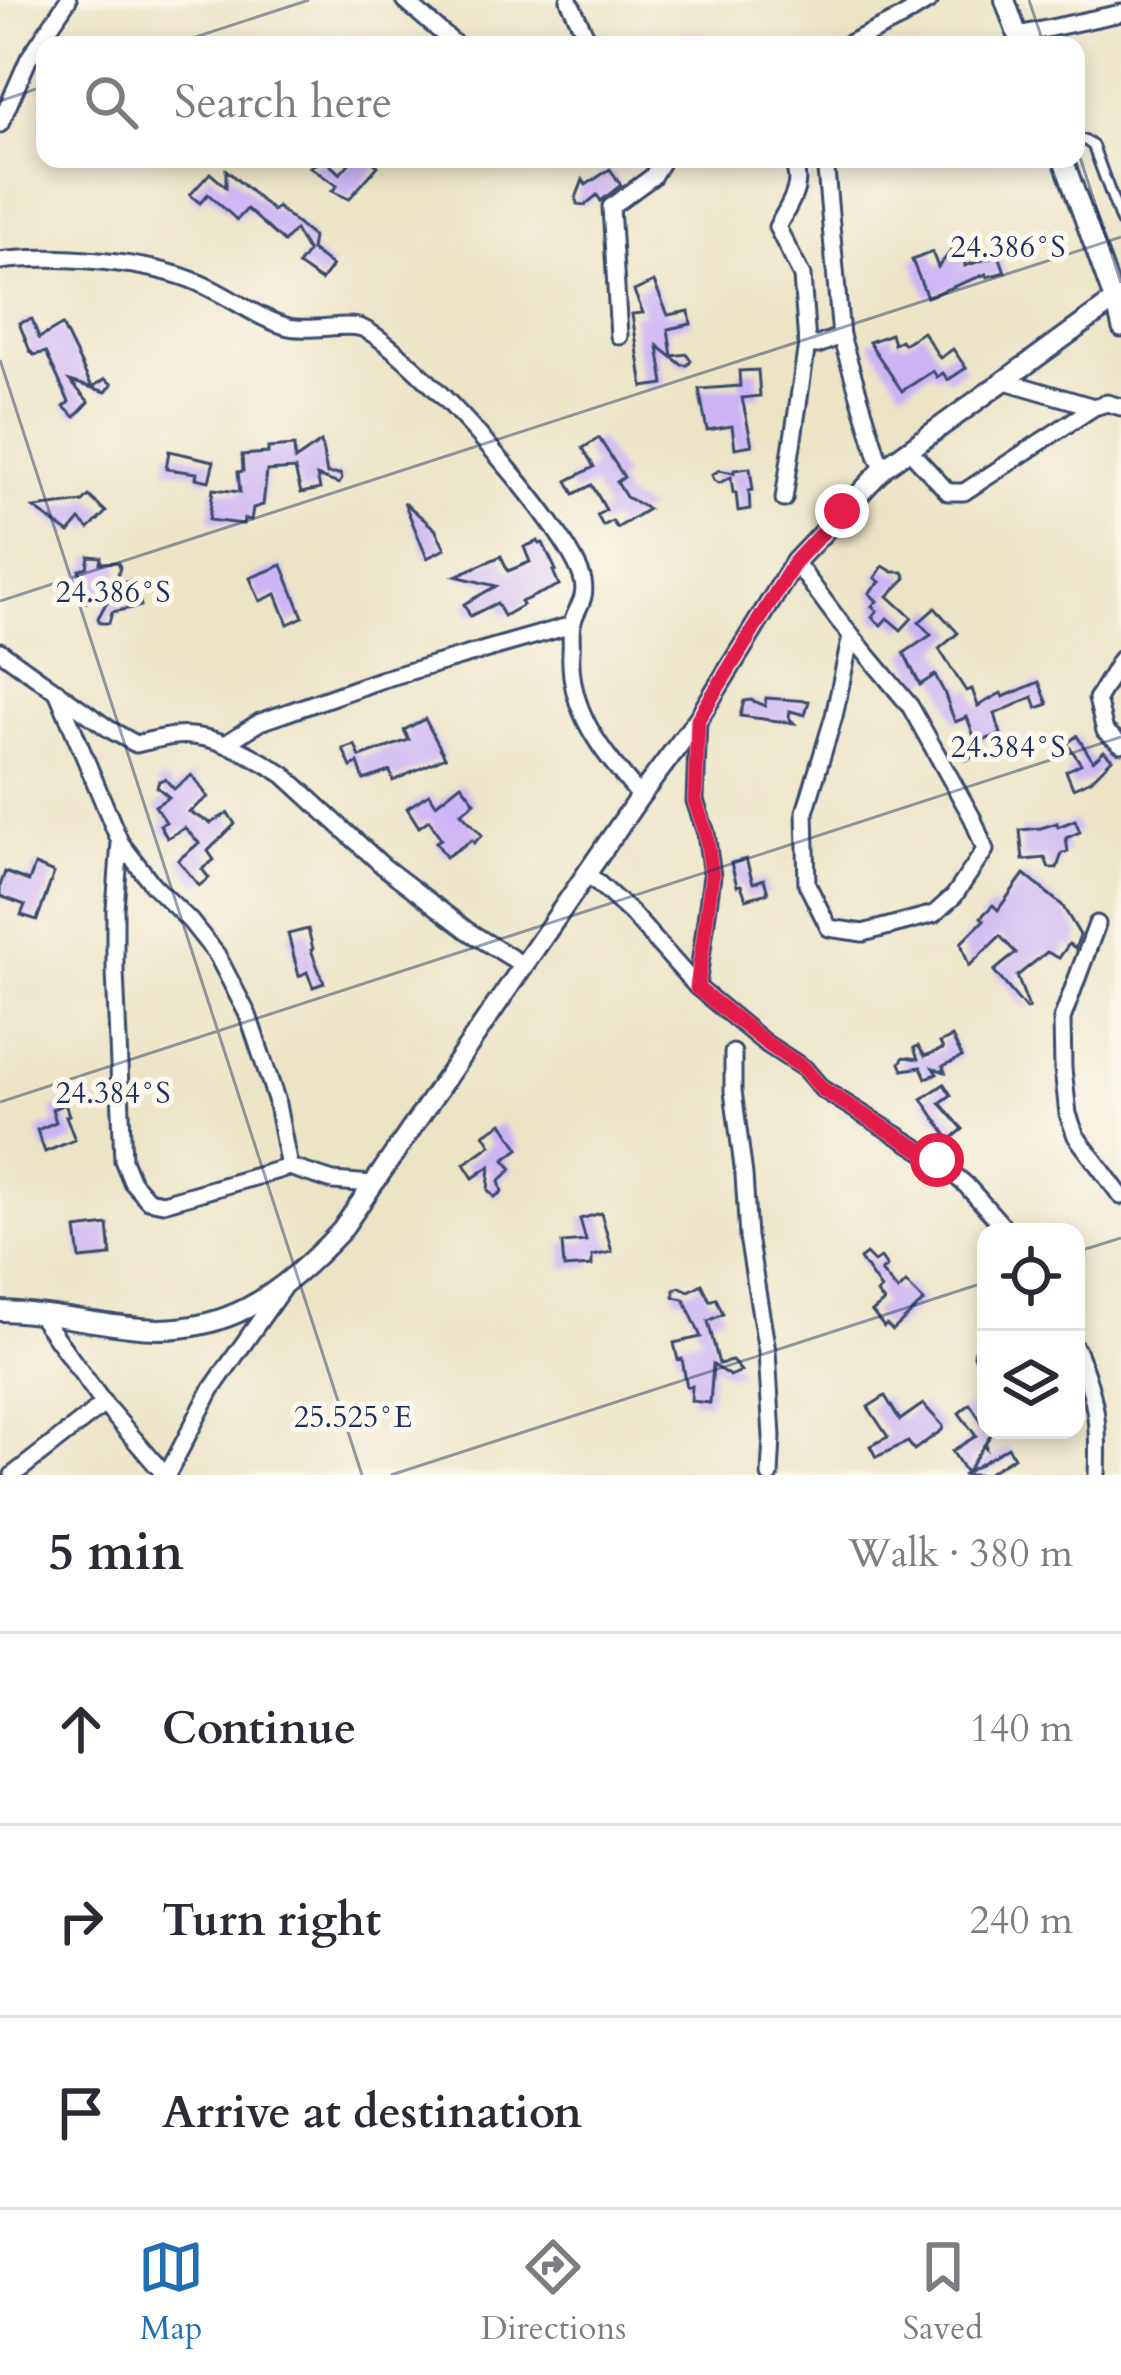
<!DOCTYPE html>
<html lang="en">
<head>
<meta charset="utf-8">
<style>
  :root { --surface:#fff; --page:#f2f2f3; --text:#2b2b33; --muted:#7c7c81; --line:#e1e1e2; --accent:#1f6fb2 }
  body { margin:0; font-family:Cardo,serif; background:var(--page); color:var(--text) }
  .controls { position:absolute; right:36px; bottom:36px; display:grid; overflow:hidden; border-radius:24px; box-shadow:0 6px 18px #0003 }
  .controls button { width:108px; height:108px; display:grid; place-items:center; padding:0; border:0; border-bottom:3px solid var(--line); background:var(--surface); color:var(--text); font:60px sans-serif }
  .stop { position:absolute; width:36px; height:36px; margin:-27px; border:9px solid #e11d48; border-radius:50%; background:#fff }
  .stop.end { background:#e11d48; border-color:#fff; box-shadow:0 3px 12px #0008 }
  .list { margin:0; padding:0; list-style:none }
  h2 { display:flex; justify-content:space-between; align-items:center; height:156px; margin:0; padding:0 48px; font-size:51px }
  h2 small { font-size:39px; font-weight:400; color:var(--muted) }
  .list li { display:grid; grid-template-columns:78px 1fr auto; gap:36px; align-items:center; box-sizing:border-box; height:192px; padding:0 48px; border-top:3px solid var(--line) }
  .list b { display:block; font-size:45px; white-space:nowrap }
  .list em { font-size:39px; font-style:normal; color:var(--muted) }
  .icon { flex:none; width:66px; height:66px; fill:none; stroke:currentColor; stroke-width:2; stroke-linecap:round; stroke-linejoin:round }
  .map { position:relative; flex:none; width:1121px; height:1475px; overflow:hidden }
  .search { position:absolute; background:var(--surface); box-shadow:0 6px 18px #0003; left:36px; right:36px; top:36px; height:132px; display:flex; align-items:center; gap:30px; box-sizing:border-box; padding:0 42px; border-radius:24px; color:var(--muted); font-size:45px }
  .sheet { height:732px; background:var(--surface) }
  nav { display:flex; justify-content:space-around; align-items:center; box-sizing:border-box; height:168px; border-top:3px solid var(--line); background:var(--surface); font-size:33px; color:var(--muted) }
  nav a { display:grid; justify-items:center; gap:6px }
  nav .on { color:var(--accent) }
  .map>svg:first-child { display:block }
  .building { fill:#cbb3f4 }
  .lines { fill:none; stroke-linecap:round; stroke-linejoin:round }
  .service-casing { stroke:#3a4a6d; stroke-width:14 }
  .minor-casing { stroke:#3a4a6d; stroke-width:21 }
  .tertiary-casing { stroke:#3a4a6d; stroke-width:24 }
  .service { stroke:#fff; stroke-width:8 }
  .minor { stroke:#fff; stroke-width:15 }
  .tertiary { stroke:#fff; stroke-width:18 }
  .route { stroke:#e11d48; stroke-width:15 }
  .ticks { fill:none; stroke:#1b2f5e; stroke-width:3; stroke-opacity:0.45 }
  .ticks-label { font-size:30px; text-anchor:middle; fill:#1b2f5e; stroke:#fbf7ec; stroke-width:10; stroke-linejoin:round; paint-order:stroke }
</style>
</head>
<body>
<div class="map">
<svg width="1121" height="1475" viewBox="0 0 1121 1475">
  <rect width="100%" height="100%" fill="#fbf7ec"/>
  <filter id="ink" filterUnits="userSpaceOnUse"><feTurbulence type="fractalNoise" baseFrequency=".00833" numOctaves="2"/><feDisplacementMap in="SourceGraphic" scale="24" xChannelSelector="R" yChannelSelector="G"/><feConvolveMatrix kernelMatrix="1 2 1 2 8 2 1 2 1" color-interpolation-filters="sRGB"/></filter>
  <filter id="wash" filterUnits="userSpaceOnUse"><feTurbulence type="fractalNoise" baseFrequency=".004" numOctaves="4" result="noise"/><feDisplacementMap in="SourceGraphic" scale="48" xChannelSelector="R" yChannelSelector="G"/><feGaussianBlur stdDeviation="2.7" result="paint"/><feColorMatrix in="noise" values="0 0 0 0 0 0 0 0 0 0 0 0 0 0 0 0 0 1.4 0 .05"/><feComposite in="paint" operator="in"/></filter>
  <g filter="url(#wash)">
    <rect width="100%" height="100%" fill="#ebe4c5"/>
    <g id="blocks">
      <g class="building">
        <path d="M324,159L340,174L353,159H369L378,166L349,199L332,191L337,186L310,167Z"/>
        <path d="M610,169L621,185L601,201L597,195L585,205L577,204L576,198L583,180L586,185Z"/>
        <path d="M226,170L273,211L277,207L313,237L311,250L332,266L321,281L298,265L308,252L295,230L284,242L247,209L237,220L208,194L200,203L190,195L210,173L226,187Z"/>
        <path d="M957,248L964,253L965,266L999,255L1005,272L987,277L986,274L927,297L912,260L932,252L938,267L952,250Z"/>
        <path d="M654,282L668,315L689,311L691,324L668,329L672,356L687,354L691,361L688,365H682L658,346L664,384L643,387L632,314L643,313L634,291Z"/>
        <path d="M32,319L39,338L62,325L92,387L105,379L112,384L106,392L70,381L89,402L75,417L64,407L69,402L46,352L34,355L30,351L19,323Z"/>
        <path d="M923,332L940,358L953,349L966,368L948,380L943,373L937,377L933,371L902,391L869,342L891,334L894,344L901,340L904,344Z"/>
        <path d="M758,370L760,396L742,398L752,445L735,448L732,426L707,430L699,389L740,386L739,371Z"/>
        <path d="M599,438L624,477L617,482L626,497L648,509L617,528L612,521L603,526L597,515L606,510L592,485L574,494L567,481L594,467L583,448Z"/>
        <path d="M321,442L327,474H340L342,479L339,484L317,476L320,489L301,493L295,469L267,471L263,505L253,508L251,520L244,519L243,524L209,520L213,489L240,492L238,472L243,471L242,455L268,453V448L294,446L295,460Z"/>
        <path d="M169,451L214,461L209,481L196,478L197,473L166,469Z"/>
        <path d="M750,468L753,490L749,491L750,509L738,511L736,493H733L731,477L719,483L714,480L712,475L719,470L734,473V470Z"/>
        <path d="M89,496L106,512L89,529L80,520L69,533L34,508L83,502Z"/>
        <path d="M404,502L435,529L445,549L427,558Z"/>
        <path d="M538,541L539,544L543,543L556,570L553,571L559,585L521,602L523,605L504,616L497,603L470,616L464,604L496,586L455,576L501,556L508,571L530,562L524,547Z"/>
        <path d="M89,556L101,557L100,563L118,562L120,567L115,588L117,584L135,580L141,606L112,612L109,623H100L98,618L111,594L87,602L82,588L86,587L79,570L87,567Z"/>
        <path d="M282,565L303,617L288,624L276,594L260,601L250,578Z"/>
        <path d="M883,566L893,572H903L906,578L888,596L912,618L901,630L887,618L881,625L872,617L877,611L872,606L877,601L869,593L880,582L875,578Z"/>
        <path d="M935,608L958,633L939,649L966,691L972,689L978,706L1001,693L1003,697L1039,682L1048,704L1037,708L1033,697L995,714L1001,734L979,742L983,750L966,760L959,748L975,739L967,717L955,722L944,692L935,675L920,685L904,653L931,635L919,622Z"/>
        <path d="M766,698L809,701L805,715L790,711L789,718L794,723L740,716L744,701L751,700L765,706Z"/>
        <path d="M425,719L445,757L393,781L390,771L364,780L358,763L351,767L343,749L355,745L360,757L409,740L404,730Z"/>
        <path d="M1077,736L1093,761L1104,751L1112,759L1091,780L1073,788L1066,771L1081,764L1067,743Z"/>
        <path d="M192,775L208,797L189,812L211,823L228,813L235,824L208,851L214,860L202,869L209,878L199,886L178,860L199,843L185,828L167,838L160,825L166,822L155,806L169,797L157,787L159,781L165,779L174,789Z"/>
        <path d="M461,784L475,802L461,813L482,835L474,843L472,840L446,857L436,842L441,839L429,820L419,827L407,808L429,794L436,804Z"/>
        <path d="M1075,820L1080,832L1066,838L1068,852L1062,853L1057,868H1049L1045,858L1023,860L1020,830L1041,828L1057,823L1058,827Z"/>
        <path d="M746,859L753,883L764,879L768,893L746,899L741,885L737,886L731,863Z"/>
        <path d="M35,865L54,873L37,920L21,915L25,905L0,896V886L5,872L29,881Z"/>
        <path d="M1024,874L1062,905L1080,935L1075,949L1069,944L1059,958L1047,952L1017,976L1029,1008L1026,1009L994,971L1016,953L1000,936L969,966L961,943L984,920L981,917L993,905L998,910Z"/>
        <path d="M308,929L313,949L311,950L324,983L313,987L307,972L299,976L288,934Z"/>
        <path d="M952,1037L962,1057L943,1066L945,1072L933,1068L937,1074L926,1078L921,1067L903,1070L900,1063L904,1057L918,1059L914,1048L918,1046L925,1056L943,1049L940,1043Z"/>
        <path d="M944,1084L951,1095L940,1103L963,1129L950,1140L922,1099Z"/>
        <path d="M65,1104L69,1115L66,1116L75,1140L45,1152L37,1130L56,1122L52,1109Z"/>
        <path d="M502,1123L519,1149L504,1160L512,1169L499,1181L502,1192L494,1197L488,1190L490,1166L473,1178L464,1164L491,1145L484,1134Z"/>
        <path d="M601,1213L612,1252L592,1256V1266L564,1268L562,1243L586,1241L580,1219Z"/>
        <path d="M108,1225L111,1256L80,1259L76,1229Z"/>
        <path d="M866,1254L874,1262L881,1258L887,1267L881,1271L898,1291L906,1283L924,1301L893,1330L886,1325L884,1327L872,1312L884,1302L877,1293L881,1289L860,1259Z"/>
        <path d="M702,1284L710,1301L716,1298L723,1314L708,1321L719,1364L732,1361L741,1371L730,1376L713,1365L710,1403L691,1401L692,1386L687,1387L682,1359L678,1360L674,1343L701,1337L684,1299L674,1297V1289L680,1287L689,1291Z"/>
        <path d="M885,1396L900,1420L923,1404L943,1426L942,1430L914,1450L908,1442L876,1457L870,1446L888,1437L868,1407Z"/>
        <path d="M970,1404L982,1422L986,1423V1430H994L986,1442V1448L984,1445L966,1473L1008,1447L1014,1457L985,1475H962L966,1473L952,1451L976,1436L959,1413Z"/>
      </g>
    </g>
  </g>
  <g filter="url(#ink)">
    <use href="#blocks" fill-opacity="0" stroke="#3a4a6d" stroke-width="3"/>
    <g class="lines">
      <defs>
        <path id="service" d="M1076,141L1085,140L1093,146L1121,222"/>
        <g id="minor">
          <path d="M404,0L456,45"/>
          <path d="M569,0L590,45"/>
          <path d="M1018,35L1121,13"/>
          <path d="M846,45L901,18L930,0"/>
          <path d="M0,124L29,58L68,0"/>
          <path d="M791,159C806,184 789,205 777,227L802,276L807,344L818,345L841,336L878,458L885,467"/>
          <path d="M825,159L841,336"/>
          <path d="M0,261C53,254 150,261 199,283C230,296 256,318 289,327C311,332 346,322 362,328C410,349 573,531 583,581C587,600 576,608 572,624C570,633 572,643 571,652C568,712 603,752 640,796"/>
          <path d="M1114,300L1121,329"/>
          <path d="M619,336L611,207L652,177L663,159"/>
          <path d="M1005,381L1094,407"/>
          <path d="M909,450L948,492H964L1094,407L1107,403L1121,407"/>
          <path d="M784,499L807,344"/>
          <path d="M795,562L839,621L910,706L973,819L985,850L954,896L934,914L863,933L829,928L807,884L805,812L834,716L851,636"/>
          <path d="M0,651L109,729L136,744C148,741 161,738 174,736C213,732 253,755 284,775L383,866L468,931L523,965"/>
          <path d="M1121,659L1097,699L1105,731L1121,744"/>
          <path d="M57,691L120,842L153,885L190,921L217,955L248,1015L276,1099L289,1167"/>
          <path d="M225,744L260,722L383,679L572,625"/>
          <path d="M120,842L115,909V971L123,1160L132,1182L148,1200L163,1203L289,1167L333,1181L372,1184"/>
          <path d="M587,873L631,913L697,987L765,1043L805,1069L822,1089L937,1160L966,1185L1008,1232"/>
          <path d="M1097,924L1062,1019L1063,1069L1068,1114L1076,1136L1121,1196"/>
          <path d="M697,987L712,876L706,833L695,801L698,719"/>
          <path d="M733,1053V1091L744,1175L748,1237L767,1351L772,1437L770,1475"/>
          <path d="M38,1313L104,1404L165,1475"/>
          <path d="M1076,1349C1097,1398 1099,1422 1097,1475"/>
          <path d="M983,1354L986,1352"/>
          <path d="M13,1475L104,1404"/>
          <path d="M167,1475L211,1390L282,1289"/>
        </g>
        <g id="tertiary">
          <path d="M1005,0L1021,45"/>
          <path d="M1063,159L1114,300"/>
          <path d="M0,1311C44,1312 86,1322 130,1327C224,1339 280,1295 341,1231L640,796L698,719L795,562L885,467L1121,296"/>
        </g>
      </defs>
      <use href="#service" class="service-casing"/>
      <use href="#minor" class="minor-casing"/>
      <use href="#tertiary" class="tertiary-casing"/>
      <use href="#service" class="service"/>
      <use href="#minor" class="minor"/>
      <use href="#tertiary" class="tertiary"/>
    </g>
  </g>
  <g class="lines" filter="url(#ink)">
    <path class="route" d="M842,511L795,562L698,719L695,801L706,833L712,876L697,988L765,1042L805,1069L822,1089L937,1160"/>
  </g>
  <path class="ticks" d="M1029,0L1044,45M171,45L309,0M0,101L45,86M1076,145L1121,283M0,360L362,1475M0,601L1121,237M0,1102L1121,737M1076,1252L1121,1238M391,1475L986,1282"/>
  <g class="ticks-label">
    <text x="1008" y="257">24.386°S</text>
    <text x="113" y="602">24.386°S</text>
    <text x="1008" y="757">24.384°S</text>
    <text x="113" y="1103">24.384°S</text>
    <text x="353" y="1427">25.525°E</text>
  </g>
</svg>
<div class="controls">
<button><svg class="icon" aria-label="locate" viewBox="0 0 24 24"><circle cx="12" cy="12" r="6"/><path d="M12 2v4M12 18v4M2 12h4M18 12h4"/></svg></button>
<button><svg class="icon" aria-label="layers" viewBox="0 0 24 24"><path d="M12 4l9 5-9 5-9-5zM3 14l9 5 9-5"/></svg></button>
</div>
<div class="stop" style="left:937px;top:1160px"></div>
<div class="stop end" style="left:842px;top:511px"></div>
<div class="search"><svg class="icon" aria-label="search" viewBox="0 0 24 24"><circle cx="10" cy="10" r="6"/><path d="M15 15l6 6"/></svg>Search here</div>
</div>
<section class="sheet">
<h2>5 min<small>Walk · 380 m</small></h2>
<ul class="list">
<li><svg class="icon" aria-label="ahead" viewBox="0 0 24 24"><path d="M12 20V5M6 11l6-6 6 6"/></svg><div><b>Continue</b></div><em>140 m</em></li>
<li><svg class="icon" aria-label="right" viewBox="0 0 24 24"><path d="M7 20v-9h11M14 6l5 5-5 5"/></svg><div><b>Turn right</b></div><em>240 m</em></li>
<li><svg class="icon" aria-label="arrive" viewBox="0 0 24 24"><path d="M6 21V4h12l-3 4 3 4H6"/></svg><div><b>Arrive at destination</b></div></li>
</ul>
</section>
<nav>
<a class="on"><svg class="icon" aria-label="map" viewBox="0 0 24 24"><path d="M3 6l6-2 6 2 6-2v14l-6 2-6-2-6 2zM9 4v14M15 6v14"/></svg>Map</a>
<a><svg class="icon" aria-label="directions" viewBox="0 0 24 24"><path d="M12 3l9 9-9 9-9-9zM9 14v-3h6M13 9l2 2-2 2"/></svg>Directions</a>
<a><svg class="icon" aria-label="saved" viewBox="0 0 24 24"><path d="M7 4h10v16l-5-4-5 4z"/></svg>Saved</a>
</nav>
</body>
</html>
